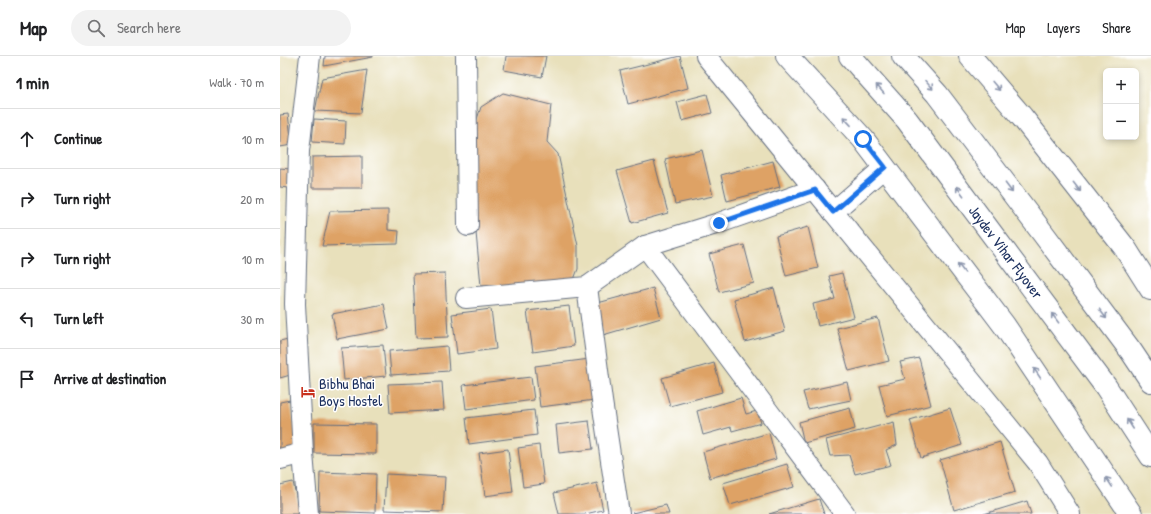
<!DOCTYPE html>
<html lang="en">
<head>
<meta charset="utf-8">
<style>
  :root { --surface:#fff; --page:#f2f2f2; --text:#202124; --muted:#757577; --line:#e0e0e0 }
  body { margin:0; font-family:"Patrick Hand",sans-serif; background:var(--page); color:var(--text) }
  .controls { position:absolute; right:12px; top:12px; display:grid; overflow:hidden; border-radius:6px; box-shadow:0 2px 6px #0003 }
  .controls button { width:36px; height:36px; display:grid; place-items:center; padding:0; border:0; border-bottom:1px solid var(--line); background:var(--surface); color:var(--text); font:20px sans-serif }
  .stop { position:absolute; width:12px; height:12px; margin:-9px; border:3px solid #1a73e8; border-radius:50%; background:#fff }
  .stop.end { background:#1a73e8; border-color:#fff; box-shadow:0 1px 4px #0008 }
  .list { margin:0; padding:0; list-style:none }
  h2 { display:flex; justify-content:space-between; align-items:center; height:52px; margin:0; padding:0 16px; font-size:17px }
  h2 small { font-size:13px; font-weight:400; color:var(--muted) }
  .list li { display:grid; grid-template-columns:26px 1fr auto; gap:12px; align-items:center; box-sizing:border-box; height:60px; padding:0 16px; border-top:1px solid var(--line) }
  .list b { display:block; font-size:15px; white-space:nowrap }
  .list em { font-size:13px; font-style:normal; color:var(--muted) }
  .icon { flex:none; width:22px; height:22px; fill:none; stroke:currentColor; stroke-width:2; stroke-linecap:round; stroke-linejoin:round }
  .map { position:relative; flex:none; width:871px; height:458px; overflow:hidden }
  header { display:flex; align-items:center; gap:24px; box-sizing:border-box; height:56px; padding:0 20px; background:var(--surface); border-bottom:1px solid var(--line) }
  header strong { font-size:19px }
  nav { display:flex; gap:22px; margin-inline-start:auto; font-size:14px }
  .search { width:280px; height:36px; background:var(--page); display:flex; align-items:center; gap:10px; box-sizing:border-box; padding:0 14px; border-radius:22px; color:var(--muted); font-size:15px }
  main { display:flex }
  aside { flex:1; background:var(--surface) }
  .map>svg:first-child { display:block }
  .building { fill:#dea265 }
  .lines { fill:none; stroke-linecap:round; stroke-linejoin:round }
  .minor-casing { stroke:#636d7f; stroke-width:22 }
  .tertiary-casing { stroke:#636d7f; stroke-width:24 }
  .trunk-casing { stroke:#636d7f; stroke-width:24 }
  .minor { stroke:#fff; stroke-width:20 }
  .tertiary { stroke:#fff; stroke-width:22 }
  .trunk { stroke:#fff; stroke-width:22 }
  .oneway { stroke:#8d97ae }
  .route { stroke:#1a73e8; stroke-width:5 }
  .labels { text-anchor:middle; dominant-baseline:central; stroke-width:3; stroke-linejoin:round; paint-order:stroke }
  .street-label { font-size:15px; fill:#1b2f5e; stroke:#fff }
  .poi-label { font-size:15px; fill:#1b2f5e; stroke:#fff; text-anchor:start }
</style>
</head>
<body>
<header>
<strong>Map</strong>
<div class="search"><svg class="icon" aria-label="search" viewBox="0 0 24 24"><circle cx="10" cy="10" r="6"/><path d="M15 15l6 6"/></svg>Search here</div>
<nav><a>Map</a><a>Layers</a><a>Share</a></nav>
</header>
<main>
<aside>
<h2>1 min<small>Walk · 70 m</small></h2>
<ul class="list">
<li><svg class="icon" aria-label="ahead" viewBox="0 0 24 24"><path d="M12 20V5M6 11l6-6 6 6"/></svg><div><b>Continue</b></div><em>10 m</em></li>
<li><svg class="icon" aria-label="right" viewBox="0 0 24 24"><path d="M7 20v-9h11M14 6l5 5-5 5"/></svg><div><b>Turn right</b></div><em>20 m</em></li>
<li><svg class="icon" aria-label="right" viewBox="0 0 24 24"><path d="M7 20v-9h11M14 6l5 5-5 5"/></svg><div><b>Turn right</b></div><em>10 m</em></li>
<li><svg class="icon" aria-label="left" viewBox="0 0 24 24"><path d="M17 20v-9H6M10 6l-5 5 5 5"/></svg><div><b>Turn left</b></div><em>30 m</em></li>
<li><svg class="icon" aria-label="arrive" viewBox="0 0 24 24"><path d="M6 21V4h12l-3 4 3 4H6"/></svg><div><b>Arrive at destination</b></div></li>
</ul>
</aside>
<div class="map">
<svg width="871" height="458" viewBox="0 0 871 458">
  <rect width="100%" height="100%" fill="#fff"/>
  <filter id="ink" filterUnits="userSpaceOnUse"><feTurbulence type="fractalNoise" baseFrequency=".025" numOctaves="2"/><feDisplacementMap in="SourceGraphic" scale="8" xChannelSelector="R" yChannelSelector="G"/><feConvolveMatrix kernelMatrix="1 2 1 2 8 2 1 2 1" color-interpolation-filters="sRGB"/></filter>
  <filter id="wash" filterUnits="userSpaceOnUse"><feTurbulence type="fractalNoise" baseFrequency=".012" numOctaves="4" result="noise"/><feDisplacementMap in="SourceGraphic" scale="16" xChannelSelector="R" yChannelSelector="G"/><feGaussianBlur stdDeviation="0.9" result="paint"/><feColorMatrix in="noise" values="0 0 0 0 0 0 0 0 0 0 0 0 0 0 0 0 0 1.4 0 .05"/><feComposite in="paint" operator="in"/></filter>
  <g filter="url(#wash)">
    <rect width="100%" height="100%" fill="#e8e0bb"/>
    <g id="blocks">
      <g class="building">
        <path d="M45,0H93V1L44,10Z"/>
        <path d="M226,0H266L262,21L224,14Z"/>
        <path d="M400,0L408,32L348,48L340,15Z"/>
        <path d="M87,14L81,57L35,55L42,22Z"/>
        <path d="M223,37L271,49L267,86L278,98L298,190V213L291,231L201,230L188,91L201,51Z"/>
        <path d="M427,38L432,57L402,65L397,46Z"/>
        <path d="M8,58L12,89L0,91V59Z"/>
        <path d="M34,63L66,65L65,88L32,86Z"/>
        <path d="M422,94L433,140L395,148L385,103Z"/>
        <path d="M82,100V132H32V101Z"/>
        <path d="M374,105L388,157L352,167L337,115Z"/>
        <path d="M493,105L500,131L447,145L441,119Z"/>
        <path d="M0,112L10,113L8,132L0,131Z"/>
        <path d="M108,154V174L119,175L118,188L42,190L50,155Z"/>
        <path d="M528,171L538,212L506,220L496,180Z"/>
        <path d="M464,189L474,227L439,236L429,198Z"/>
        <path d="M165,217L168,281L136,282L133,218Z"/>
        <path d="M562,217L574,261L538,270L533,248L555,243L549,220Z"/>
        <path d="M373,232L381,262L323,279L314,248Z"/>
        <path d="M494,232L505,275L465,286L454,243Z"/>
        <path d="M104,248L109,273L57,283L52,258Z"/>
        <path d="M289,250L294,290L253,296L247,255Z"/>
        <path d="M211,253L216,293L177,298L172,258Z"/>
        <path d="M598,262L609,305L569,315L557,272Z"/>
        <path d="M8,283L17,317L0,322V285Z"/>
        <path d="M103,289L106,320L64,324L61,292Z"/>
        <path d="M167,290L169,315L111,319L109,295Z"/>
        <path d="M639,302L651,349L607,360L599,329L625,323L620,306Z"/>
        <path d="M310,303L315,344L260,351L255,310Z"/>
        <path d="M434,307L442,336L390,350L382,322Z"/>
        <path d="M251,321L254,344L186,353L183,329Z"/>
        <path d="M162,326L164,354L110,357L108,328Z"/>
        <path d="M567,326L571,344L528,353L523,336Z"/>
        <path d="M461,342L466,358L477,355L481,367L452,375L451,371L423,379L417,355Z"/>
        <path d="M10,344L19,395L0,398V346Z"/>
        <path d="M570,352L575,373L524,387L519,366Z"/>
        <path d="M670,352L682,389L641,402L630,364Z"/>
        <path d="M254,354L257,379L189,388L186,362Z"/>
        <path d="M309,365L313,393L279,397L276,369Z"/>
        <path d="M614,366L617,389L606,394L611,409L575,418L569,399L550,400L546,384Z"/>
        <path d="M34,367L96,368V398L34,397Z"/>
        <path d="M489,377L496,403L430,422L423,396Z"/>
        <path d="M720,386L735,436L674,454L660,404Z"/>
        <path d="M259,389L264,428L243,431L238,392Z"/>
        <path d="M228,393L233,436L205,440L199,397Z"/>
        <path d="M507,408L514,431L450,449L443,427Z"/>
        <path d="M40,416L96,418L95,457L39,455Z"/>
        <path d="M106,418L165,421L163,456L104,454Z"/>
        <path d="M13,426L20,458H0V429Z"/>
        <path d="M317,427L323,454L305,458H279L274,437Z"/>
        <path d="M539,443L544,458H489Z"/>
        <path d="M747,445L751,458H704Z"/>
        <path d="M386,449L389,458H353L352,457Z"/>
      </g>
    </g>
  </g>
  <g filter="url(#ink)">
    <use href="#blocks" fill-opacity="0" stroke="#636d7f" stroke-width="1"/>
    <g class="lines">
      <defs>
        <g id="minor">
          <path d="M186,0L188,170"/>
          <path d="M426,0L758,407L790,458"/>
          <path d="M553,156L605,111"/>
          <path d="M365,190L565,458"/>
          <path d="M307,231L322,345L339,458"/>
          <path d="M186,242L307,231L365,190L439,167L535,133"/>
          <path d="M0,403L23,397"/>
          <path d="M28,458L23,397L15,248L19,95L30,0"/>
        </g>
        <g id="tertiary">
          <path d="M507,0L583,83L724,269L851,458"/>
          <path d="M690,0L742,61L845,192L871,233"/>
        </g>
        <g id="trunk">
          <path d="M570,0L627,64L826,331L871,400"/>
          <path d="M623,0L657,38L762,176L851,295L871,325"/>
        </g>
      </defs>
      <use href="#minor" class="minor-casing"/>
      <use href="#tertiary" class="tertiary-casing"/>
      <use href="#trunk" class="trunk-casing"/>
      <use href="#minor" class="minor"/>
      <use href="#tertiary" class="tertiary"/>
      <use href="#trunk" class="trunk"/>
    </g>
    <defs><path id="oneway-shaft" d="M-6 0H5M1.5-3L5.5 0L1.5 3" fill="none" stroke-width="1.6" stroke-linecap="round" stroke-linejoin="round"/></defs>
    <g class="oneway">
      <use href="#oneway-shaft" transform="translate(649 29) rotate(48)"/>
      <use href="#oneway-shaft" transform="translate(716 30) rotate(50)"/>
      <use href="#oneway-shaft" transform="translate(600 33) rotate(-131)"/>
      <use href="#oneway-shaft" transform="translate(567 65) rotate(-133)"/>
      <use href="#oneway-shaft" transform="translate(797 131) rotate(52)"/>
      <use href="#oneway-shaft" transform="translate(729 132) rotate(53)"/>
      <use href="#oneway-shaft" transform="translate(680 135) rotate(-127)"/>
      <use href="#oneway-shaft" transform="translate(681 212) rotate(-127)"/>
      <use href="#oneway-shaft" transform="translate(823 258) rotate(53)"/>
      <use href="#oneway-shaft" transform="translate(775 262) rotate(-127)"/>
      <use href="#oneway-shaft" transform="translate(757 317) rotate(-124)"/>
      <use href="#oneway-shaft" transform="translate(850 368) rotate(-123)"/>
      <use href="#oneway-shaft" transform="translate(829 426) rotate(-124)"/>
    </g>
  </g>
  <g class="lines" filter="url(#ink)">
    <path class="route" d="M439,167L535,134L553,156L605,111L583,83"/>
  </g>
  <defs>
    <symbol id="hotel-bare" viewBox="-9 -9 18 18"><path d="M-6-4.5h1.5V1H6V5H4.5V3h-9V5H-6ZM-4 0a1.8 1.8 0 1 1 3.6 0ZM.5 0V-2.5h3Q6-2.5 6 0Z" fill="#c8321e" stroke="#fff" stroke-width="2.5" paint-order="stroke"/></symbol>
  </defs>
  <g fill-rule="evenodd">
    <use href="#hotel-bare" x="18" y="326" width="20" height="20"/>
  </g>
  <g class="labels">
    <g class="street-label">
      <text transform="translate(726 196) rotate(53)">Jaydev Vihar Flyover</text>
    </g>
    <g class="poi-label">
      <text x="39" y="327">Bibhu Bhai<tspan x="39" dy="17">Boys Hostel</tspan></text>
    </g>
  </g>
</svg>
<div class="controls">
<button>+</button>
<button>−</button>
</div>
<div class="stop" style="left:583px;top:83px"></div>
<div class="stop end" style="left:439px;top:167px"></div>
</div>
</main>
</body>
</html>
